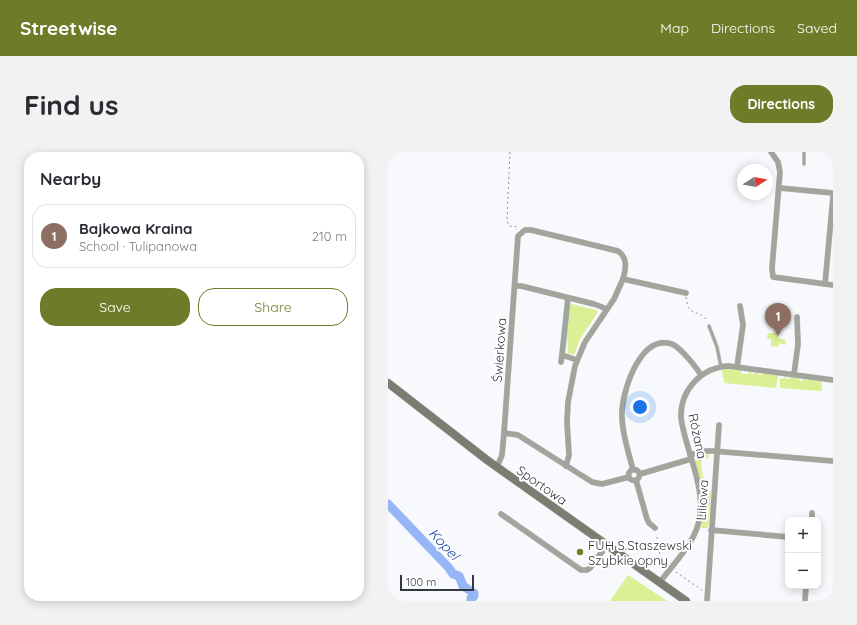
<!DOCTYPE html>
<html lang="en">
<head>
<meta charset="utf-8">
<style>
  :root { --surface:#fff; --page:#f2f2f3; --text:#2b2b33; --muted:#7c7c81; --line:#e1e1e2; --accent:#6e7c2a }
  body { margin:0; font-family:Quicksand,sans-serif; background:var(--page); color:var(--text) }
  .controls { position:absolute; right:12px; bottom:12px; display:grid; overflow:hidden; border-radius:8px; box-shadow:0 2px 10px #0003 }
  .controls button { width:36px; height:36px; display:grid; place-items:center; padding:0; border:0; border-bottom:1px solid var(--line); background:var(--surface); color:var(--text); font:20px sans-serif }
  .compass { position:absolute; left:349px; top:12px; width:36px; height:36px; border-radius:50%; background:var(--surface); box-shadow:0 2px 10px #0003; rotate:79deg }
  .scale { position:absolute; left:12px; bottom:10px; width:74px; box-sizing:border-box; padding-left:4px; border:2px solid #33373e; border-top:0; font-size:11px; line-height:14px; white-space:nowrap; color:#33373e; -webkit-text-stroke:3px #fff; paint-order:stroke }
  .you { position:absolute; left:252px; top:255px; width:14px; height:14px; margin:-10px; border:3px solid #fff; border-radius:50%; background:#1a73e8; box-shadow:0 0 0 6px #1a73e833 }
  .badge { display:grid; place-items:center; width:26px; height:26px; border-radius:50%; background:var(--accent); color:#fff; font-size:13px; font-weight:700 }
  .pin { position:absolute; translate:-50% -33px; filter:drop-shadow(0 1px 2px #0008) }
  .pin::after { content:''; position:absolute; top:21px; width:14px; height:12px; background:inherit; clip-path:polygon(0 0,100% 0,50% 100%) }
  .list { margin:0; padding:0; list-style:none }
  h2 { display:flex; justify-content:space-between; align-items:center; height:52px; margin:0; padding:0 16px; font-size:17px }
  h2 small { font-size:13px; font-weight:400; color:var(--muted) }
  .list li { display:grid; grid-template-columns:26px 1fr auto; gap:12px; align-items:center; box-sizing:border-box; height:64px; margin:0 8px 8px; padding:0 8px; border:1px solid var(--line); border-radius:16px }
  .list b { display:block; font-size:15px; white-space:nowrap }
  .list p { margin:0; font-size:13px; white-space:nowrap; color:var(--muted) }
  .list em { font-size:13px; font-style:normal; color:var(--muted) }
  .actions { display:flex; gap:8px; padding:12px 16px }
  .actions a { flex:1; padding:9px 0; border:1px solid var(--accent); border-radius:16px; text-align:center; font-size:14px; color:var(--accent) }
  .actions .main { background:var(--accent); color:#fff }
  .map { position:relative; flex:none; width:445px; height:449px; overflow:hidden; border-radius:16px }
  header { display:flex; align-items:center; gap:24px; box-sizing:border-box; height:56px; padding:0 20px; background:var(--accent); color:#fff }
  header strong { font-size:19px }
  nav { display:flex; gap:22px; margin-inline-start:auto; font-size:14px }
  .intro { display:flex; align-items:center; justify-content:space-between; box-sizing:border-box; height:96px; padding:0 24px }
  h1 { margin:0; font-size:28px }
  .button { padding:10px 18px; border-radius:16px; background:var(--accent); color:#fff; font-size:14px; font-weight:700 }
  main { display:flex; gap:24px; padding:0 24px }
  aside { flex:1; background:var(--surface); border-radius:16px; box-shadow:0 2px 10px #0003 }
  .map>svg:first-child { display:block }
  .green { fill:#dbef95 }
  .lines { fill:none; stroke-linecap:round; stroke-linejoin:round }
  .river { stroke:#95b5f7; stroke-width:9 }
  .lane-casing { stroke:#d4d6db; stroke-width:4 }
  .street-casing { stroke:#d4d6db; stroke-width:6 }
  .secondary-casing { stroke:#d4d6db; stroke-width:9 }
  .path { stroke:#8e9197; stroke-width:1; stroke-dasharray:2 3; stroke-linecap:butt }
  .lane { stroke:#a3a59c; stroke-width:3 }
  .street { stroke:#a3a59c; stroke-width:5.5 }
  .secondary { stroke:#7a7d70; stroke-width:8 }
  .poi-dot { fill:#6e7c2a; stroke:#fff; stroke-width:1.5 }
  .labels { text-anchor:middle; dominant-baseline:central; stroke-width:4; stroke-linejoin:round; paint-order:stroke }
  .street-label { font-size:13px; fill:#33373e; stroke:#fff }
  .poi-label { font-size:13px; fill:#33373e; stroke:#fff; text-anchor:start }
  .water-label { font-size:14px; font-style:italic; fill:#2147a3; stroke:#fff }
</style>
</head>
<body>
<header>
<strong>Streetwise</strong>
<nav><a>Map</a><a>Directions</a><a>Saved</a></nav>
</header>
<div class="intro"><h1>Find us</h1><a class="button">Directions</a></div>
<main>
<aside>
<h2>Nearby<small></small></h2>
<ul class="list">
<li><span class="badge" style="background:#8d6e63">1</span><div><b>Bajkowa Kraina</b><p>School · Tulipanowa</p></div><em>210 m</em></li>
</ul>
<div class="actions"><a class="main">Save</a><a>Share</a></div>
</aside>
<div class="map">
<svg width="445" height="449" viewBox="0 0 445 449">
  <rect width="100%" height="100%" fill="#f7f9fd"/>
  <g class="green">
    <path d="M184,152L208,158L210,160L192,187L186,203L180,201L179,183L182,153Z"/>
    <path d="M380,181H390L391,187H397L398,193L391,191L390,195L383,194V187H379Z"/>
    <path d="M339,217L353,218L354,222H360L361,220H363V222H366L367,220H371V223H374V221L390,223L388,236L336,231V226H335L334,218Z"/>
    <path d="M397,224L398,225V227H400L401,225L411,226L412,229H414V227L433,229L434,239L392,236V226L396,227Z"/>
    <path d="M321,302L320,307L314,306L313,315L319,339H323L320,376H313L315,365L316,351L307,308L310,305Z"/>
    <path d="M240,423L279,449H222Z"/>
  </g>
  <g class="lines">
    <path class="river" d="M0,352L61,416L65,422L71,424L75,434L86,441V444L83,446V449"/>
    <defs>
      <g id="lane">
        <path d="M416,12V0"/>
        <path d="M321,174L329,195L333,215"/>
      </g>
      <g id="street">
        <path d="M383,0L390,10L392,20L384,116L385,125L445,133"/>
        <path d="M392,36L445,41"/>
        <path d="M437,132L445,45"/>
        <path d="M127,134H133L206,152L219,157"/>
        <path d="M180,146L174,203L189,208"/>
        <path d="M173,210L174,203"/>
        <path d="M349,215L355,173L352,154"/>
        <path d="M406,222L410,192L409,165"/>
        <path d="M116,281L130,283L204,330L214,332L241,325"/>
        <path d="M302,303L315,299H325L445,309"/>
        <path d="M178,314L181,303L179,270L180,250L187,214L197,190L226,147L235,127L298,141"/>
        <path d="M109,315L114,303L116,281L130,84L137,78H143L230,99C240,106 238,116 235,127"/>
        <circle cx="246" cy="323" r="5.5"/>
        <path d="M245,318C240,298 233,278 234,258C236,235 253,182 284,192C293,196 308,215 313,223"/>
        <path d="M252,322L303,307"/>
        <path d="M248,328L259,367L261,371L267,376"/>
        <path d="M113,362L193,418H199L202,416L219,393"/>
        <path d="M424,368V361"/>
        <path d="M323,378L400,385"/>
        <path d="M272,430C283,415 298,400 306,383C325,346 298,303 293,266C292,238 313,216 340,214L445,228"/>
        <path d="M319,449L331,273"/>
        <path d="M417,449L418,434"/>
      </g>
      <path id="secondary" d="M0,231L99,308L298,449"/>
    </defs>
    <use href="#lane" class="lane-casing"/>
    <use href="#street" class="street-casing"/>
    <use href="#secondary" class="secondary-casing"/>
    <g class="path">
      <path d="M122,0L119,68L121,74L129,75V78"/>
      <path d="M298,145C301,168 310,155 319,169"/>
      <path d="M269,385L273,409L279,413"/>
      <path d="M288,420L315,439"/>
    </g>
    <use href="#lane" class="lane"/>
    <use href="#street" class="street"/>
    <use href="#secondary" class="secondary"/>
  </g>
  <circle class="poi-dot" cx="192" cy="400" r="4"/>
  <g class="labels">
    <g class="street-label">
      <text transform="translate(111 198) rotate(-86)">Świerkowa</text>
      <text transform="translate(310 284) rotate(78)">Różana</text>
      <text transform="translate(154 333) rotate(35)">Sportowa</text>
      <text transform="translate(314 348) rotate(-86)">Liliowa</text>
    </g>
    <g class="poi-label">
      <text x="200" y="393">FUH S.Staszewski<tspan x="200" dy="15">Szybkie opny</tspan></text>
    </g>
    <g class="water-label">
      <text transform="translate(56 392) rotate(47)">Kopel</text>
    </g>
  </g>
</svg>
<div class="controls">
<button>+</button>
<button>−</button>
</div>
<svg class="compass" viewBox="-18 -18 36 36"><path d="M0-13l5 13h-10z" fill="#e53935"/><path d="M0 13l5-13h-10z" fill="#7c7c81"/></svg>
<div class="scale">100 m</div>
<div class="you"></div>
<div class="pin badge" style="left:390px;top:184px;background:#8d6e63">1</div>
</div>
</main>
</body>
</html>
